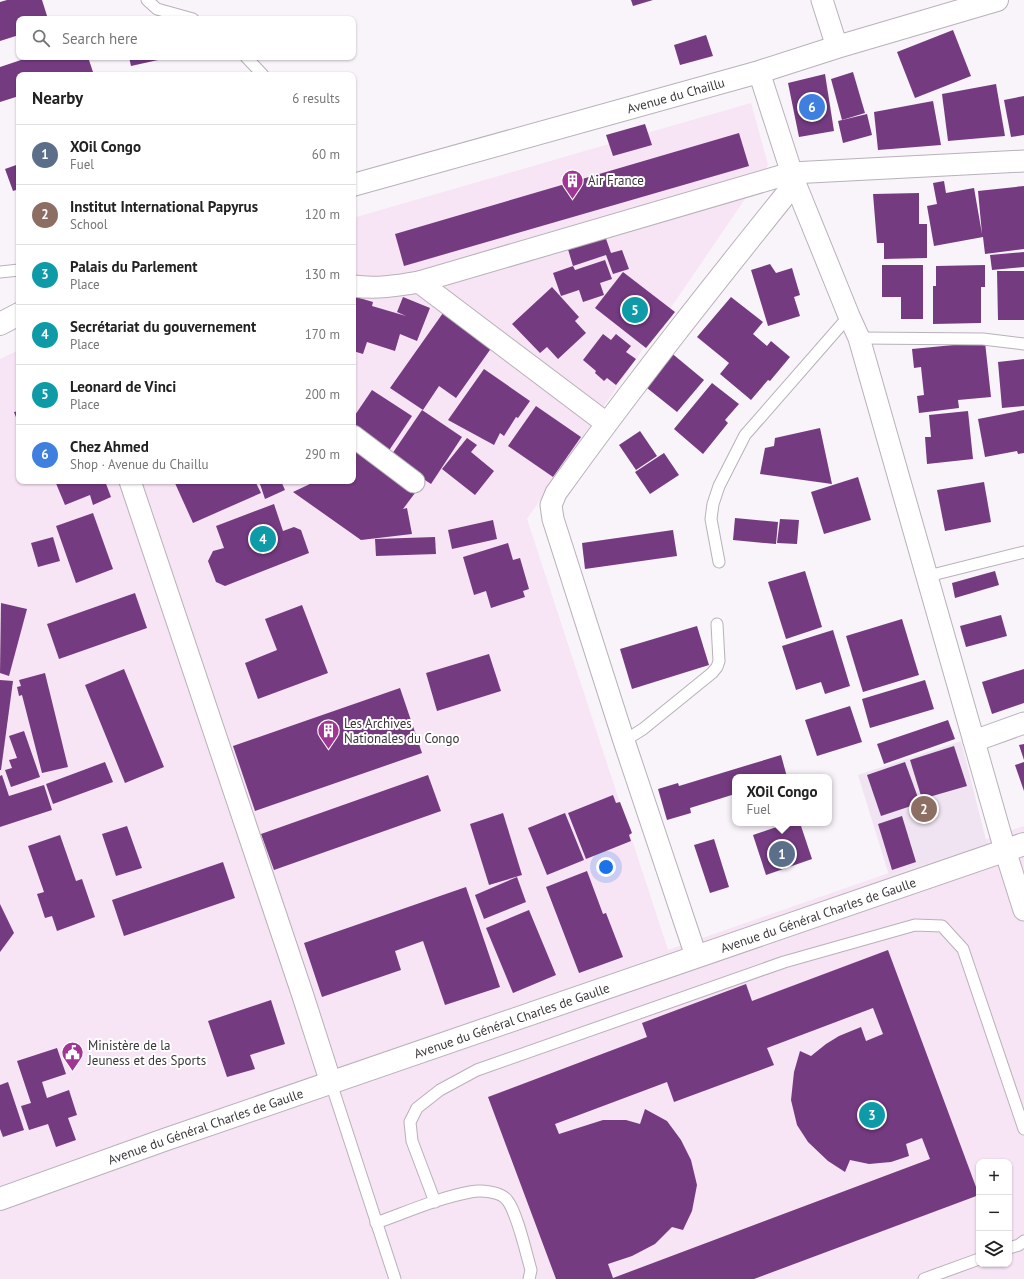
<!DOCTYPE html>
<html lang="en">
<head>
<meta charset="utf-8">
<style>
  :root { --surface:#fff; --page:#f6f6f6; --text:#222; --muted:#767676; --line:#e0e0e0; --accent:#a13594 }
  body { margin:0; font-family:"PT Sans",sans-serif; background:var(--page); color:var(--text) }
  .controls { position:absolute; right:12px; bottom:12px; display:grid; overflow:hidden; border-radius:8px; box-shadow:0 1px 3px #0004 }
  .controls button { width:36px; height:36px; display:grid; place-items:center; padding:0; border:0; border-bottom:1px solid var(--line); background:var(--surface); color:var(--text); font:20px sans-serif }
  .you { position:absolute; left:606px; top:867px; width:14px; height:14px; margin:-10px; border:3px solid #fff; border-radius:50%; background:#1a73e8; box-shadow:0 0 0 6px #1a73e833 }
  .badge { display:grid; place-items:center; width:26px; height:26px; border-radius:50%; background:var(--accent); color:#fff; font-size:13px; font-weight:700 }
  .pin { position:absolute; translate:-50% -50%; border:2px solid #fff; box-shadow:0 1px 4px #0006 }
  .popup { position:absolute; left:732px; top:774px; width:100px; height:52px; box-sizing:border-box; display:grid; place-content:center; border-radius:8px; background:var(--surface); filter:drop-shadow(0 1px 3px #0005); font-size:13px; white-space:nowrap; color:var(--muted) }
  .popup b { font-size:15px; color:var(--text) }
  .popup::after { content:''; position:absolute; left:50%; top:100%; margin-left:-8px; border:8px solid transparent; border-top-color:var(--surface) }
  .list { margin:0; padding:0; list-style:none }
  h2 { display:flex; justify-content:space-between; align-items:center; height:52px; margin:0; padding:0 16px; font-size:17px }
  h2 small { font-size:13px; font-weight:400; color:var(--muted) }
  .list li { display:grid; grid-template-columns:26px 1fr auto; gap:12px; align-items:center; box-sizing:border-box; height:60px; padding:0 16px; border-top:1px solid var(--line) }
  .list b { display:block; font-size:15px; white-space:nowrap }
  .list p { margin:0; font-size:13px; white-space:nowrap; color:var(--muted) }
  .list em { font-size:13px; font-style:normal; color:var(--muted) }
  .icon { flex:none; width:22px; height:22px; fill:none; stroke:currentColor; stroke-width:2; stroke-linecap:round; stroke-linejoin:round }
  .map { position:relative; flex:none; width:1024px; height:1279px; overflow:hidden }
  .search { position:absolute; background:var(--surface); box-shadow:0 1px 3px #0004; left:16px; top:16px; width:340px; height:44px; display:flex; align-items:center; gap:10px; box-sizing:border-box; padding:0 14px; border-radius:8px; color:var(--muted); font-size:15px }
  .panel { position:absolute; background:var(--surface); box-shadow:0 1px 3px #0004; left:16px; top:72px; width:340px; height:412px; border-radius:8px }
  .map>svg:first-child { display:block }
  .commercial { fill:#f7e4f5; fill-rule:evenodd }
  .built { fill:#f0e4f2 }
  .building { fill:#753b81; fill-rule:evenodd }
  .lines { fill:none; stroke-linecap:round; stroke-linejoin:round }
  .lane-casing { stroke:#b8b1b9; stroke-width:13 }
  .street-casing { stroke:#b8b1b9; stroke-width:23 }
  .secondary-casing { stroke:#b8b1b9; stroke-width:24 }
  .lane { stroke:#fff; stroke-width:11 }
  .street { stroke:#fff; stroke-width:21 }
  .secondary { stroke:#fff; stroke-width:22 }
  .labels { text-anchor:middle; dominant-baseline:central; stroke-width:4; stroke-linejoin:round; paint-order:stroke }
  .street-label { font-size:13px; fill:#3a373a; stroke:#fff }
  .poi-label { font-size:13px; fill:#3a373a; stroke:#fff; text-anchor:start }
</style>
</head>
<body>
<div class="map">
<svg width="1024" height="1279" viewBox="0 0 1024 1279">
  <rect width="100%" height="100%" fill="#f9f3fa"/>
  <path class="commercial" d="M751,103L768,165L527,519L668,950L1024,826V1279H0V359L19,350V481H353V218ZM979,1162H1009V1264H979Z"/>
  <path class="built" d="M961,741L987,844L889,875L858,775Z"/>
  <g class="building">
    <path d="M7,0H42L48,19H19V35L0,41V2Z"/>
    <path d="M631,0H653L633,6Z"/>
    <path d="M953,30L971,76L915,98L897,52Z"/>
    <path d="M706,35L713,56L680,65L674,45Z"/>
    <path d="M30,57H88L94,75H19V96L0,102V67Z"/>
    <path d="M129,57H167V58L131,66Z"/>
    <path d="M853,72L865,113L842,120L831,79Z"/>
    <path d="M825,74L834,131L799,137L788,83Z"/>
    <path d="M996,84L1005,136L948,141L942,94Z"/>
    <path d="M1024,96V135L1011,137L1004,100Z"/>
    <path d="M933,101L941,145L878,150L874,112Z"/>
    <path d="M867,114L872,135L843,143L838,121Z"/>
    <path d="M645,124L652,145L613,156L606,135Z"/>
    <path d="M739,133L749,166L404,266L395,234Z"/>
    <path d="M19,164V189L13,191L5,169Z"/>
    <path d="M944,181L946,193L974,188L982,234L978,191L1024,186V249L985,254L983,237L934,246L927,206L937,204L933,183Z"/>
    <path d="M919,193V224H927V258L884,259V243H877L873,194Z"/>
    <path d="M604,233L611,253L622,250L629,269L613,274L606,255L573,266L567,246Z"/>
    <path d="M1024,252V267L992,270L990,255Z"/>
    <path d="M605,260L612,279L600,283L604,295L583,302L579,290L561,296L553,273L573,266L575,270Z"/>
    <path d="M770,264L776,273L792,268L800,295L794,297L800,316L768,326L751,270Z"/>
    <path d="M882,265H923V319H901V297H882Z"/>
    <path d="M985,265V287H981V323L933,324V286H936V266Z"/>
    <path d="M997,271H1024V320H998Z"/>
    <path d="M623,272L675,312L646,348L595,308Z"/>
    <path d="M552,287L579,317L575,321L586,333L558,359L547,347L540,353L512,324Z"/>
    <path d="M356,297L373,302L372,306L406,316L397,312L403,297L430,308L417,341L400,334L395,351L367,342L363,354L353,351V308Z"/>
    <path d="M731,297L763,322L753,334L767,346L771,341L790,357L770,381L768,380L751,400L720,374L729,363L697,337Z"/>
    <path d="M443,313L492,347L456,398L439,386L423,410L390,388Z"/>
    <path d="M603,334L611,340L616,334L631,346L626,352L636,359L616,385L607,378L604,381L595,373L596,371L583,360Z"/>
    <path d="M985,342L991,397L958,400L959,408L919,413L917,396L924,395L921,367L914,368L912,349Z"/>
    <path d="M669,351L704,380L677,412L642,384Z"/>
    <path d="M1024,359V406L1002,408L998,362Z"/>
    <path d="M484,369L530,401L518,418L516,417L504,436L500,433L494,445L448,420Z"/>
    <path d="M712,383L739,404L725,420L728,423L703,454L674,429Z"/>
    <path d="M372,390L412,416L386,455L353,432V418Z"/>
    <path d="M536,406L581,437L553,477L508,446Z"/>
    <path d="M422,410L462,437L431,484L390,457Z"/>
    <path d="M1024,410V453L1018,454L1017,451L985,457L978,419Z"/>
    <path d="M19,411V425L14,412Z"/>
    <path d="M968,411L973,459L927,464L925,437H931L929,415Z"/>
    <path d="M820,428L832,484L760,474L765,448L774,446L775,438Z"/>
    <path d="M640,431L657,456L636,470L619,445Z"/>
    <path d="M467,438L477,445L471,452L494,471L475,495L442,469Z"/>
    <path d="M353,441L418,489L403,509L407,508L412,534L361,540L293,492L312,483L311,481H353Z"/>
    <path d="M664,453L679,475L650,494L635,472Z"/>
    <path d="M858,477L871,520L824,534L811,492Z"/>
    <path d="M55,481H105L111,497L93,505L90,495L65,505Z"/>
    <path d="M174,481H255L261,493L193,523Z"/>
    <path d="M259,481H281L285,490L265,499Z"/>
    <path d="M984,482L991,522L945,531L937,490Z"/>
    <path d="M274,504L283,531L294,527L301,530L309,553L225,586L216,582L208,561L213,551L224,548L216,526Z"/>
    <path d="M93,513L113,569L76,583L56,526Z"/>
    <path d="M735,518L778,522L776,544L733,540Z"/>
    <path d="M780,519L799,520L797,544L777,543Z"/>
    <path d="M493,520L497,539L452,549L448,530Z"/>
    <path d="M673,530L677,556L585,569L582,543Z"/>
    <path d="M53,537L60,561L38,567L31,543Z"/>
    <path d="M435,537L436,554L376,556L375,539Z"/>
    <path d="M508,543L513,560L520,558L529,589L523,591L525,597L491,608L486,591L474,595L463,557Z"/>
    <path d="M805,571L822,627L786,639L768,582Z"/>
    <path d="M995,571L999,585L955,598L952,583Z"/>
    <path d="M135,593L147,628L59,659L47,624Z"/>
    <path d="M1,603L27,609L9,676L0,673Z"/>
    <path d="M302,605L328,673L258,699L245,663L277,650L265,619Z"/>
    <path d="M1001,615L1007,636L966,647L960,626Z"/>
    <path d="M902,619L919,675L863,692L846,636Z"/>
    <path d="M697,626L709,665L632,689L620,649Z"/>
    <path d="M833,630L850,686L825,694L821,682L796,690L782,646Z"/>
    <path d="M489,654L501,691L437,711L426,673Z"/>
    <path d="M124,669L164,767L125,783L85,685Z"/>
    <path d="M1024,669V703L992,714L982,682Z"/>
    <path d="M45,673L68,767L42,773L22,695L19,696L17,687L21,686L19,680Z"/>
    <path d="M0,680L13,681L1,770H0Z"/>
    <path d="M925,680L934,709L870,728L862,699Z"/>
    <path d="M400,688L422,753L255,811L233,746Z"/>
    <path d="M850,706L862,742L817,756L805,720Z"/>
    <path d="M948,720L955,739L884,764L877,744Z"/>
    <path d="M24,731L40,777L11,787L5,770L12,768L9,760L17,758L9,736Z"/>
    <path d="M1024,744V760L1019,745Z"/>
    <path d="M954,746L967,786L922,799L910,760Z"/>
    <path d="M781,755L787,777H735V794L690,808L691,813L667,820L658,789L678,783L679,786Z"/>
    <path d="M105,762L113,782L53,804L46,784Z"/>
    <path d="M905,762L920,803L881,816L867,775Z"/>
    <path d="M1024,762V791L1015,765Z"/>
    <path d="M2,775L9,796L44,785L52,810L0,827V776Z"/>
    <path d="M428,775L441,811L274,870L261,834Z"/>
    <path d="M613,795L616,803L620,802L632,833L629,835L631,841L586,859L568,813Z"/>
    <path d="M503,813L522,875L489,885L470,824Z"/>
    <path d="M565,813L584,860L547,875L528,828Z"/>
    <path d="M902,816L916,862L892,870L878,824Z"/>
    <path d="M788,823H800L812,859L766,875L753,835Z"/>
    <path d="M127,826L142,868L116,876L102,834Z"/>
    <path d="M60,835L76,881L82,879L95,917L57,931L52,916L45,918L37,894L44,892L28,846Z"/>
    <path d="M714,839L729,887L710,893L694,845Z"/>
    <path d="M223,862L235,898L124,936L112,900Z"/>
    <path d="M587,871L603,914L606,913L623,957L579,973L546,887Z"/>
    <path d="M517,877L526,902L484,919L475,895Z"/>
    <path d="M466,887L500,987L445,1005L423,941L395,951L401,970L322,997L304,943Z"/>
    <path d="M0,904L14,933L0,952Z"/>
    <path d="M529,910L556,975L513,993L486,928Z"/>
    <path d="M888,950L979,1195L754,1279H556L488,1097L647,1037L642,1023L746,984L752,1001ZM873,1008L883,1034L866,1041L861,1027L839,1036L826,1044L811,1056L800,1051L794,1072L791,1100L797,1125L808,1142L828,1161L845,1172L850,1160L869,1164L891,1162L909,1156L906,1144L922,1138L930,1159L613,1278L608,1264L632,1256L655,1244L672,1227L683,1230L692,1211L697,1185L691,1160L681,1140L667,1121L645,1109L640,1124L626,1120H603L559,1134L555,1124L667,1082L674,1102L774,1065L767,1048Z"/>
    <path d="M271,1000L285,1044L250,1055L255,1069L227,1077L208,1021Z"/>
    <path d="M57,1048L66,1074L42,1082L47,1098L69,1090L77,1115L68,1118L76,1140L56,1147L48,1124L29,1130L21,1106L31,1103L17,1061Z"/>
    <path d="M8,1082L24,1130L3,1137L0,1129V1085Z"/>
  </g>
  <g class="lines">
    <defs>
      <g id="lane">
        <path d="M147,0L157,9L193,19"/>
        <path d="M246,57L263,75"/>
        <path d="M0,272L19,270"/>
        <path d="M859,338L983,339L1024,344"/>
        <path d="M719,562L711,519L713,504L719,486L745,435L849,316"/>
        <path d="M928,576L1024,552"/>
        <path d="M624,741L643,729L712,673L717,667L719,661L717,624"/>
        <path d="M331,1083L395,1279"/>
        <path d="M435,1202L412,1141L410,1122L417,1108L440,1090L477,1070L784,962L915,925L942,926L963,949L1024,1129"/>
        <path d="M376,1223C407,1212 438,1198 470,1192C480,1190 500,1191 507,1200C517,1212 526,1253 531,1270L529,1279"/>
        <path d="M1009,1248L1019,1245L1024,1241"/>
        <path d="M924,1279L979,1259"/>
      </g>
      <g id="street">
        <path d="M822,0L837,47"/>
        <path d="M759,72L795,183L849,316L859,338L1005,850L1024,910"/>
        <path d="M419,282L606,423"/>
        <path d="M353,286C376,289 396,286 419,282L791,173L1024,161"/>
        <path d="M353,436L414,482"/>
        <path d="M130,481L303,996L331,1083"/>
        <path d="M974,741L1024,723"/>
        <path d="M696,956L624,741L553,519L551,505L556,493C632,387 713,285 795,183"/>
      </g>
      <g id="secondary">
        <path id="s1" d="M353,185L759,72L837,47L997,0"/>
        <path d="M0,324L19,314"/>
        <path id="s2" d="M0,1199L164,1140L1024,844"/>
      </g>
    </defs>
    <use href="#lane" class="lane-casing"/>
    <use href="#street" class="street-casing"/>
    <use href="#secondary" class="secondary-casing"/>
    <use href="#lane" class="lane"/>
    <use href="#street" class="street"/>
    <use href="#secondary" class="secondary"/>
  </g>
  <defs>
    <symbol id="building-pin" viewBox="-11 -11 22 30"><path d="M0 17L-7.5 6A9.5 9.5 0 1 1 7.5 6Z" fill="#a13594" stroke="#fff"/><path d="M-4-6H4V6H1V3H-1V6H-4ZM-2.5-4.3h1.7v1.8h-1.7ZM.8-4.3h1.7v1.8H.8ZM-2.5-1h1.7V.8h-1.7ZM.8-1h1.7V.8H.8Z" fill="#fff"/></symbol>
    <symbol id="civic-pin" viewBox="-11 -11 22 30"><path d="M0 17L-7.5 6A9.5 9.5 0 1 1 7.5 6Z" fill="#a13594" stroke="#fff"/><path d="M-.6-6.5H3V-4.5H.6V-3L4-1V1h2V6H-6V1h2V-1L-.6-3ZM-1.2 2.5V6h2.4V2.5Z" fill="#fff"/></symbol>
  </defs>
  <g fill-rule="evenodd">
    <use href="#building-pin" x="560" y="168" width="25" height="34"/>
    <use href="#building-pin" x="316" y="718" width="25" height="34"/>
    <use href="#civic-pin" x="60" y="1040" width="25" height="34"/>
  </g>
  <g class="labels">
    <g class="street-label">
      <text stroke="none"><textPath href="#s1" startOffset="335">Avenue du Chaillu</textPath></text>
      <text stroke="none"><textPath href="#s2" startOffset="866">Avenue du Général Charles de Gaulle</textPath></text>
      <text stroke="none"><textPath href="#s2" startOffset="542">Avenue du Général Charles de Gaulle</textPath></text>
      <text stroke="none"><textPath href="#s2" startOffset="218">Avenue du Général Charles de Gaulle</textPath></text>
    </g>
    <g class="poi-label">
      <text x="588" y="180">Air France</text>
      <text x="344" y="723">Les Archives<tspan x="344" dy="15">Nationales du Congo</tspan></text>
      <text x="88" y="1045">Ministère de la<tspan x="88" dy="15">Jeuness et des Sports</tspan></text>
    </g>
  </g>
</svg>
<div class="controls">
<button>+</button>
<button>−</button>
<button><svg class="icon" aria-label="layers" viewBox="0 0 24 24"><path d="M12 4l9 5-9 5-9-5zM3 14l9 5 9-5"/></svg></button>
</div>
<div class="you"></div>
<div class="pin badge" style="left:782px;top:854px;background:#5c6f8a">1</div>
<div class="popup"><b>XOil Congo</b>Fuel</div>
<div class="pin badge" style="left:924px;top:809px;background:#8d6e63">2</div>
<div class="pin badge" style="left:872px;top:1115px;background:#0f9aa8">3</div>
<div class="pin badge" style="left:263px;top:539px;background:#0f9aa8">4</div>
<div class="pin badge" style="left:635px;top:310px;background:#0f9aa8">5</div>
<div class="pin badge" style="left:812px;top:107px;background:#3f7fe0">6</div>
<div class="search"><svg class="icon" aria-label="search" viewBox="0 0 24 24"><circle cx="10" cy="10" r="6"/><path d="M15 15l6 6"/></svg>Search here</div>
<section class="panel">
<h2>Nearby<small>6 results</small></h2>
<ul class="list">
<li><span class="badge" style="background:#5c6f8a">1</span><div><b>XOil Congo</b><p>Fuel</p></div><em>60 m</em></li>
<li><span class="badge" style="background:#8d6e63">2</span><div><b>Institut International Papyrus</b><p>School</p></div><em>120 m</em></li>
<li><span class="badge" style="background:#0f9aa8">3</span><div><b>Palais du Parlement</b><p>Place</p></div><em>130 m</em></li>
<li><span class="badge" style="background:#0f9aa8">4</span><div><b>Secrétariat du gouvernement</b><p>Place</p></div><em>170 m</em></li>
<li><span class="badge" style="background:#0f9aa8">5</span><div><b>Leonard de Vinci</b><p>Place</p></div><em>200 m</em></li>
<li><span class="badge" style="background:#3f7fe0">6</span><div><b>Chez Ahmed</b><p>Shop · Avenue du Chaillu</p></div><em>290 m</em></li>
</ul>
</section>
</div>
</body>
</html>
